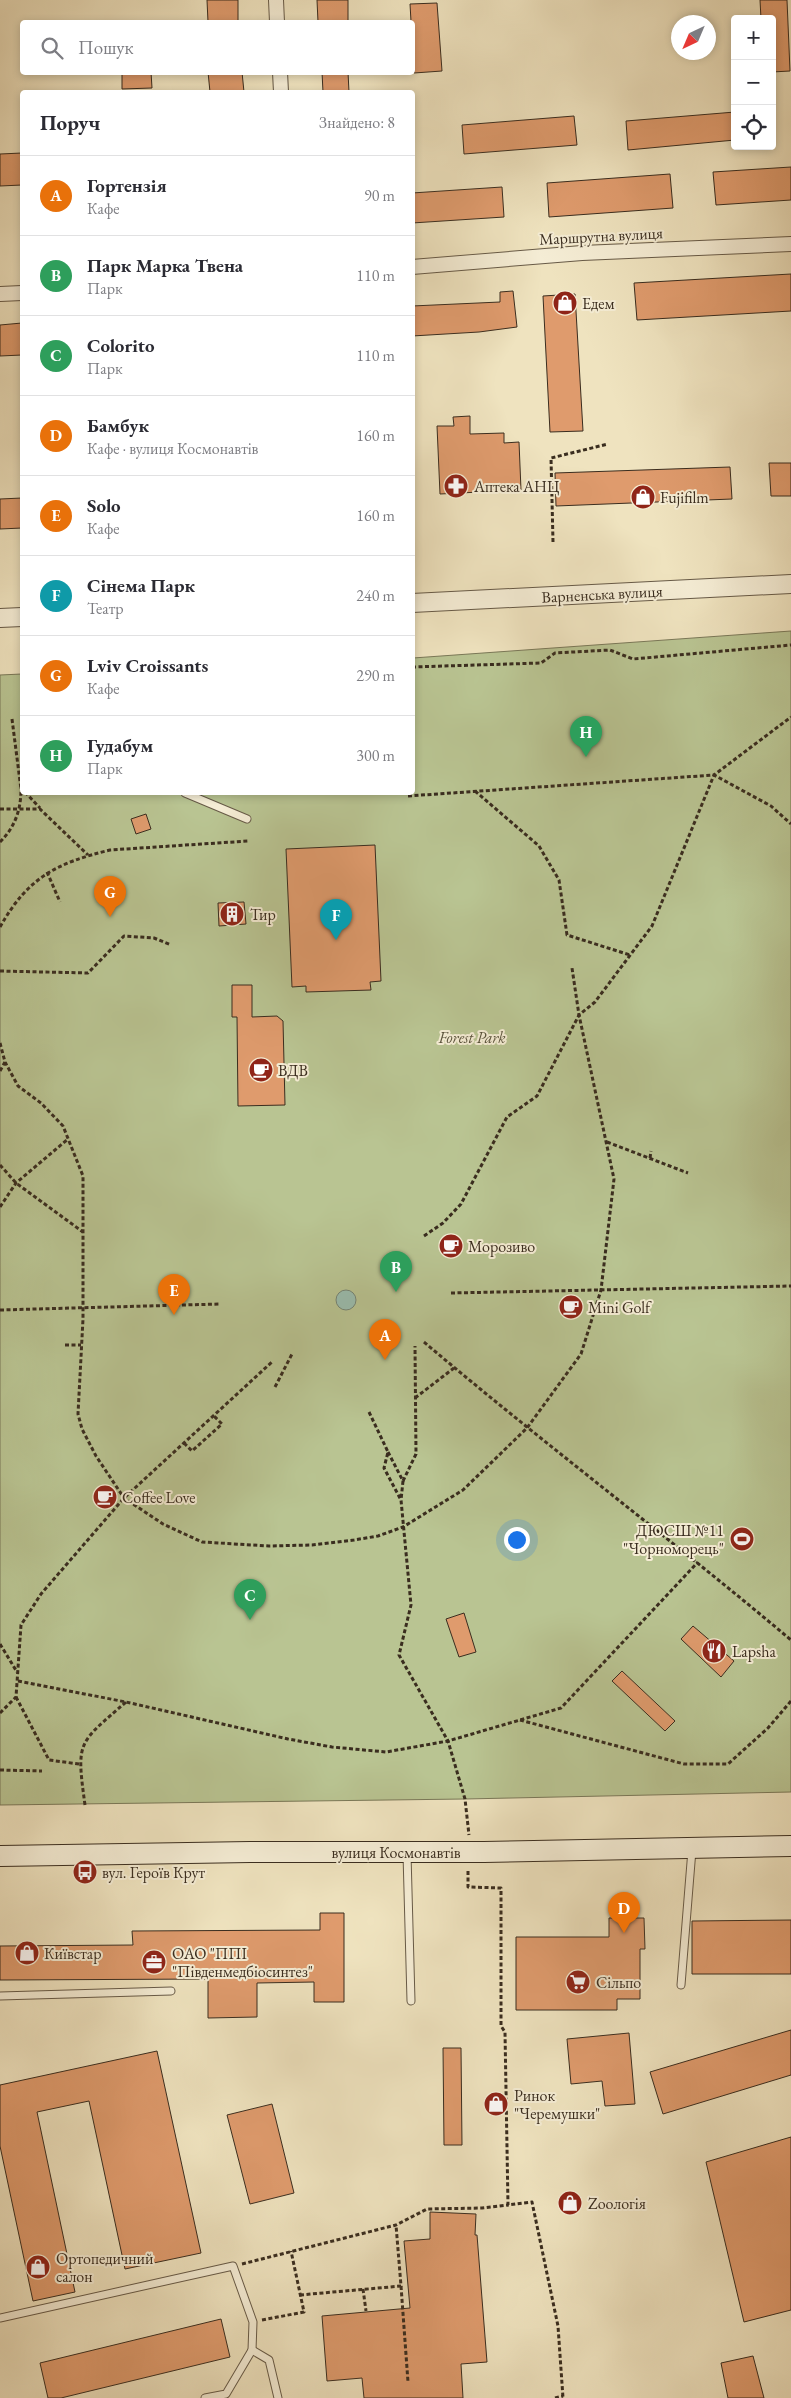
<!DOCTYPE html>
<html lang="uk">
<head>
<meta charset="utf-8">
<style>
  :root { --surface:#fff; --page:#f7f7f7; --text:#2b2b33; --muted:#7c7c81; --line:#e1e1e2; --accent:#0b8043 }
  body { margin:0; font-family:"EB Garamond",serif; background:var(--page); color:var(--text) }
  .controls { position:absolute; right:15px; top:15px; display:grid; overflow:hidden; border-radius:5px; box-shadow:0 2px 8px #0003 }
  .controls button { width:45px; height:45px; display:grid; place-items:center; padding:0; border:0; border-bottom:1px solid var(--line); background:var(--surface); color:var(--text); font:25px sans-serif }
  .compass { position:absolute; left:671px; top:15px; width:45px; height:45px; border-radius:50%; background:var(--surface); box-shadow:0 2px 8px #0003; rotate:224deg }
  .you { position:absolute; left:516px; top:1539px; width:18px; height:18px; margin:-12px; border:4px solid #fff; border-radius:50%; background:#1a73e8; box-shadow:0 0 0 8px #1a73e833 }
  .badge { display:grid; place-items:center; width:32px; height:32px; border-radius:50%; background:var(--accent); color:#fff; font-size:16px; font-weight:700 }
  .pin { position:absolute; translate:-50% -41px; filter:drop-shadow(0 1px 2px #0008) }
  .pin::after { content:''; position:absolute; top:26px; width:18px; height:15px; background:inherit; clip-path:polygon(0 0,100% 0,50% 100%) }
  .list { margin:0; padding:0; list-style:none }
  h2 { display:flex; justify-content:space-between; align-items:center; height:65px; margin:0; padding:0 20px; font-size:21px }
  h2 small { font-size:16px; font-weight:400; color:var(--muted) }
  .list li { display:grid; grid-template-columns:32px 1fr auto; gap:15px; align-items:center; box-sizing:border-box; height:80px; padding:0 20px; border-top:1px solid var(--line) }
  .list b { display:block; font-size:19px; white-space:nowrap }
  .list p { margin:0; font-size:16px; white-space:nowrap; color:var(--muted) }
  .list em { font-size:16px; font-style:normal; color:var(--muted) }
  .icon { flex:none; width:28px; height:28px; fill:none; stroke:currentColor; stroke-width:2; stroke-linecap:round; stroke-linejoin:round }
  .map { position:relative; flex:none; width:791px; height:2398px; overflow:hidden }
  .search { position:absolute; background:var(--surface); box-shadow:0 2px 8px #0003; left:20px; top:20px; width:395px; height:55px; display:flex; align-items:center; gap:12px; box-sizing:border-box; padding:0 18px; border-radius:5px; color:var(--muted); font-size:19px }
  .panel { position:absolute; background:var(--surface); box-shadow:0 2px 8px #0003; left:20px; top:90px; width:395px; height:705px; border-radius:5px }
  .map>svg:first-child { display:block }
  .green { fill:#b9c492; stroke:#7a7858 }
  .water { fill:#9abeb0; stroke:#748476 }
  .building { fill:#df9b6d; stroke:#3a2d1f }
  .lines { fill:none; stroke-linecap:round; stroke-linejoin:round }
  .service-casing { stroke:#675a47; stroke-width:9 }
  .minor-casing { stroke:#675a47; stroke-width:16 }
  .tertiary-casing { stroke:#675a47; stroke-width:20 }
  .secondary-casing { stroke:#3a2d1f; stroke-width:22 }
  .path { stroke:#3a2d1f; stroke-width:3; stroke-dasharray:4 2.5; stroke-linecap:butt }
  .service { stroke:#f5edd5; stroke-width:7 }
  .minor { stroke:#f5edd5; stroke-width:14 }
  .tertiary { stroke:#f5edd5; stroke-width:18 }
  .secondary { stroke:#f5edd5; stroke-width:20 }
  .labels { text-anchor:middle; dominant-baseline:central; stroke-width:4; stroke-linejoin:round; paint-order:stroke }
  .street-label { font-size:16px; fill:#3a2d1f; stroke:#f5edd5 }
  .poi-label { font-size:16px; fill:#3a2d1f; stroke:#f5edd5; text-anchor:start }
  .park-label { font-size:16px; font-style:italic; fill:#5a533c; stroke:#f5edd5 }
</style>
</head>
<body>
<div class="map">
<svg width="791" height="2398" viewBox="0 0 791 2398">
  <rect width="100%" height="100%" fill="#efe3bf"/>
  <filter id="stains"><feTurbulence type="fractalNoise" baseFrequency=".004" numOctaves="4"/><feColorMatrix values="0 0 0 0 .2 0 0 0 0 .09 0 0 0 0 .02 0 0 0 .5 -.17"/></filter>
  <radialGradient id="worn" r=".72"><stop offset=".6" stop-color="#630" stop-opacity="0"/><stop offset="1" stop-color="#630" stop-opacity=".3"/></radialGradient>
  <path class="green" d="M791,631V1792L465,1799L0,1805V675L22,674V792H412L413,658Z"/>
  <circle class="water" cx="346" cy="1300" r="10"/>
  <g class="building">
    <path d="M207,0H238V22H208Z"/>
    <path d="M317,0H348V22H318Z"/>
    <path d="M760,0H787L790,71L772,72V19H761Z"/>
    <path d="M437,3L442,71L414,73L410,4Z"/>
    <path d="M122,72H151L152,88L122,89Z"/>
    <path d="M208,72H242L244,92H210Z"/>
    <path d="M322,72H348L349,92H323Z"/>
    <path d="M735,112V140L628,150L626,121Z"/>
    <path d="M574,116L577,145L464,154L462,125Z"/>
    <path d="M22,153V185L0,186V154Z"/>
    <path d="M791,167V200L716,205L713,172Z"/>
    <path d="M670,174L673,208L549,217L547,183Z"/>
    <path d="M502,187L504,217L412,223V193Z"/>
    <path d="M791,274V311L637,320L634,283Z"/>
    <path d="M513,291L517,327L479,332L412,336V306L500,302V292Z"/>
    <path d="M575,294L583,431L550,432L543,296Z"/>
    <path d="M22,323V355L0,356V325Z"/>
    <path d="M470,416V434L504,433V443L519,442L521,490L440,494L437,426H454L453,417Z"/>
    <path d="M769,463H791V496H771Z"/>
    <path d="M730,467L732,499L556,506L555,473Z"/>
    <path d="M22,498V528L0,529V499Z"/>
    <path d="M146,814L151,829L136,834L131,819Z"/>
    <path d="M375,845L381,981L370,982L371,990L306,992V986L292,987L286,849Z"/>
    <path d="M244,902L246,924L219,926L218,903Z"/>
    <path d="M232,985H252V1017L277,1016L283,1021L285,1105L238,1106L237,1017H232Z"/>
    <path d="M464,1613L476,1652L459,1657L446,1619Z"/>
    <path d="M693,1626L734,1661L721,1677L681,1639Z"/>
    <path d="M622,1671L675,1721L665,1731L612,1681Z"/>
    <path d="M320,1913H344V2002H314V1982L257,1983V2017L208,2018V1979L0,1980V1946L133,1945L132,1931L320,1930Z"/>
    <path d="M609,1918H644L645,1949H640V1999H617V2010H516V1937H609Z"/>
    <path d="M791,1920V1974H692V1921Z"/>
    <path d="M791,2030V2075L663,2114L650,2072Z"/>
    <path d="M629,2033L635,2104L605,2106L602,2081L571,2084L567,2039Z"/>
    <path d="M443,2048H461L462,2145H444Z"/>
    <path d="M157,2051L201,2253L125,2269L89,2101L37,2112L75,2292L33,2301L0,2146V2085Z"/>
    <path d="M272,2104L294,2193L250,2204L227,2115Z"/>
    <path d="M791,2137V2310L744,2322L706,2162Z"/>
    <path d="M430,2212L476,2214L475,2235H477L487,2362L461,2364L463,2398H364L362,2378L327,2381L322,2316L410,2308L404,2241L430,2239Z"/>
    <path d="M221,2319L230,2357L61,2398H48L40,2363Z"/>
    <path d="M753,2356L764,2398H728L721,2363Z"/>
  </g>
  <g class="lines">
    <defs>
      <g id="service">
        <path d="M185,793L247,819"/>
        <path d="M407,1854L411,2001"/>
        <path d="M681,1985L692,1850"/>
        <path d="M0,1996L171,1991"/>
        <path d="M0,2318L233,2266L253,2322L252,2350L226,2394L205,2398"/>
        <path d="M252,2350L269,2360L278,2398"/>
      </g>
      <g id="minor">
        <path d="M276,0L277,22"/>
        <path d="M280,72L281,92"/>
        <path d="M412,267L582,253L791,244"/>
        <path d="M0,294L22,293"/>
      </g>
      <g id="tertiary">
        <path d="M412,603L791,584"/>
        <path d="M0,618L22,617"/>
      </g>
      <path id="secondary" d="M0,1856L250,1852H484L791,1846"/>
    </defs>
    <use href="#service" class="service-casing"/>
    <use href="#minor" class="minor-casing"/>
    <use href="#tertiary" class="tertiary-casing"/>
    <use href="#secondary" class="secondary-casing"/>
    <g class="path">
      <path d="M553,542L551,458L608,444"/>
      <path d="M412,667L541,663L555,653L610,650L633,659L791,645"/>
      <path d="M12,719L21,789"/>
      <path d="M475,791L539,846L559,880L567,935L630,955"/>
      <path d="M25,792L40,808"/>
      <path d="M408,796L714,775L771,806L791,824"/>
      <path d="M0,809H40L88,855"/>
      <path d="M0,842C15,827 21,810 21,789L22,790"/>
      <path d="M47,872L60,902"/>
      <path d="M0,927C28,877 57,863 110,850L248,841"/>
      <path d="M0,971L88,973L124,936L154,938L171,945"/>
      <path d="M0,1043L5,1062L18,1086L41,1103L63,1126L83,1176V1319L78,1414L82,1429L96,1456L124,1498L163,1524L202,1542L269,1546L312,1545L354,1540L378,1536L403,1527L463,1490L527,1428L581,1354L601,1290L614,1179L579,1015L572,968"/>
      <path d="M0,1071L5,1062"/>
      <path d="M607,1142L688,1173"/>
      <path d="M650,1158L651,1151"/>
      <path d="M0,1165L16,1183L83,1232"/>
      <path d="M0,1207L16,1183L68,1139"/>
      <path d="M424,1236L443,1223L461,1204L507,1117L537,1096L579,1015L595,1002L652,926L714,775L791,717"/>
      <path d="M451,1293L791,1286"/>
      <path d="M0,1310L220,1304"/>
      <path d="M424,1342C544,1444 670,1538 791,1640"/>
      <path d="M65,1345H81"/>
      <path d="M275,1387L292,1354"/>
      <path d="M415,1398L454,1368"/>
      <path d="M369,1412L388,1452L384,1468L401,1500L411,1605L399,1655L448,1741L465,1799L469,1835"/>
      <path d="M184,1443L192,1451L222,1424L214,1416"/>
      <path d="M388,1452L403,1481L401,1500"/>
      <path d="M403,1481L416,1454L415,1346"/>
      <path d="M0,1644L17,1672"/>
      <path d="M18,1681L126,1702L288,1739L332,1747L386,1752L448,1741L561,1708L698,1562"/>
      <path d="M16,1697L49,1760L79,1764"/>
      <path d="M0,1713L16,1697L21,1625L41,1594L124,1498L273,1361"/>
      <path d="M520,1720L684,1764H728L768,1728L791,1701"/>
      <path d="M0,1770L42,1771"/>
      <path d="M85,1805C76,1740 78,1744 126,1702"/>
      <path d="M468,1871V1887L501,1888V2026L505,2032L508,2205L532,2202L558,2326L563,2398"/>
      <path d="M242,2264L396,2225L427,2209L482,2208L508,2205"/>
      <path d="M401,2286L408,2382"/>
      <path d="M363,2289L366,2311"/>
      <path d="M300,2295L401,2286L396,2225"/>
      <path d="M262,2320L304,2312L291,2251"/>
      <path d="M555,2398L563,2396"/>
    </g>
    <use href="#service" class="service"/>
    <use href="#minor" class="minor"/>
    <use href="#tertiary" class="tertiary"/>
    <use href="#secondary" class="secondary"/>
  </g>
  <defs>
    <symbol id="shop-disc" viewBox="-11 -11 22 22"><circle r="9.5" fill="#8f2418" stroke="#f5edd5"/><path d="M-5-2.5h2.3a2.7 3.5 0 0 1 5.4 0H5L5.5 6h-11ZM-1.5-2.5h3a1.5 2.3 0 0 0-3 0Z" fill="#fff"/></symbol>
    <symbol id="pharmacy-disc" viewBox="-11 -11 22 22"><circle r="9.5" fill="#8f2418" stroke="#f5edd5"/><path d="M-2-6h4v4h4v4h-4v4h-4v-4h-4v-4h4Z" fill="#fff"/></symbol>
    <symbol id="building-disc" viewBox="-11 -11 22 22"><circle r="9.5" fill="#8f2418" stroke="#f5edd5"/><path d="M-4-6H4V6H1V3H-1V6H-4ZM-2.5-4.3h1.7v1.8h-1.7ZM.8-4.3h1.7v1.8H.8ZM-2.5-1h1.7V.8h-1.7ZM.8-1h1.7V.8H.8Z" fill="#fff"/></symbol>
    <symbol id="cafe-disc" viewBox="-11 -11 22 22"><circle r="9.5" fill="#8f2418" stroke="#f5edd5"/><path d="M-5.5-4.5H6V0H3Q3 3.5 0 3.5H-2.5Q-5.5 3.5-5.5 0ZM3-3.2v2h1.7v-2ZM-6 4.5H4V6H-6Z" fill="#fff"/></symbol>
    <symbol id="stadium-disc" viewBox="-11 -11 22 22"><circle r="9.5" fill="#8f2418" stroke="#f5edd5"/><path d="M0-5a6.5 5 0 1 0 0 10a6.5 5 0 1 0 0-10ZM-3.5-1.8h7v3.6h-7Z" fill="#fff"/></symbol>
    <symbol id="restaurant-disc" viewBox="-11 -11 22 22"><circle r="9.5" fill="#8f2418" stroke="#f5edd5"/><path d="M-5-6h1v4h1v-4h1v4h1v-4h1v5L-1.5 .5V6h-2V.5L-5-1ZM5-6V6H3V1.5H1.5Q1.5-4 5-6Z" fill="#fff"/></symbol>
    <symbol id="bus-disc" viewBox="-11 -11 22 22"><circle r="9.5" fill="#8f2418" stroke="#f5edd5"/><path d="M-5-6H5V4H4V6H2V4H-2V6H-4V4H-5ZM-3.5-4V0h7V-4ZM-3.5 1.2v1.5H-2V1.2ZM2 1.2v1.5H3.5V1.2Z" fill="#fff"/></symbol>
    <symbol id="office-disc" viewBox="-11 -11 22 22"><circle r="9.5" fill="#8f2418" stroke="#f5edd5"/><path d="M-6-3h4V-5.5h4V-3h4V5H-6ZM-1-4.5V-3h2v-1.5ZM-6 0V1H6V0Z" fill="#fff"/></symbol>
    <symbol id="supermarket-disc" viewBox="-11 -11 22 22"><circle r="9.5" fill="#8f2418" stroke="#f5edd5"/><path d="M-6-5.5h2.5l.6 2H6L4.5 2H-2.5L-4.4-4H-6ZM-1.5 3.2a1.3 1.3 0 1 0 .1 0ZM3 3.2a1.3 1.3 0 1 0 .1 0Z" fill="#fff"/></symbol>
  </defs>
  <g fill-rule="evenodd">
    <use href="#shop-disc" x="551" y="289" width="28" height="28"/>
    <use href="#pharmacy-disc" x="442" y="472" width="28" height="28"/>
    <use href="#shop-disc" x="629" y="483" width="28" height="28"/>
    <use href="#building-disc" x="218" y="900" width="28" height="28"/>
    <use href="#cafe-disc" x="247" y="1056" width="28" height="28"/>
    <use href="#cafe-disc" x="437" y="1232" width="28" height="28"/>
    <use href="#cafe-disc" x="557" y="1293" width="28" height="28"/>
    <use href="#cafe-disc" x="91" y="1483" width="28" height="28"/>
    <use href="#stadium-disc" x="728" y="1525" width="28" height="28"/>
    <use href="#restaurant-disc" x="700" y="1637" width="28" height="28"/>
    <use href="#bus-disc" x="71" y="1858" width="28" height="28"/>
    <use href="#shop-disc" x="13" y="1939" width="28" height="28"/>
    <use href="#office-disc" x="140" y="1948" width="28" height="28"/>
    <use href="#supermarket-disc" x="564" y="1968" width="28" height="28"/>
    <use href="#shop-disc" x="482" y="2090" width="28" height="28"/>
    <use href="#shop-disc" x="556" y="2189" width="28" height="28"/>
    <use href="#shop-disc" x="24" y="2253" width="28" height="28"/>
  </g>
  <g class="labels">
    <g class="street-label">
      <text transform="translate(601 236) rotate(-3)">Маршрутна вулиця</text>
      <text transform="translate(602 594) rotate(-3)">Варненська вулиця</text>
      <text x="396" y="1852">вулиця Космонавтів</text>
    </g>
    <g class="poi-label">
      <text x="582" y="303">Едем</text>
      <text x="474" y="486">Аптека АНЦ</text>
      <text x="660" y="497">Fujifilm</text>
      <text x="250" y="914">Тир</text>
      <text x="278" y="1070">ВДВ</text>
      <text x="468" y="1246">Морозиво</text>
      <text x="588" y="1307">Mini Golf</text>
      <text x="122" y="1497">Coffee Love</text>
      <text x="724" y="1530" text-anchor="end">ДЮСШ №11<tspan x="724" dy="18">"Чорноморець"</tspan></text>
      <text x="732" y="1651">Lapsha</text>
      <text x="102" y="1872">вул. Героїв Крут</text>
      <text x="44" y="1953">Київстар</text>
      <text x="172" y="1953">ОАО "ППІ<tspan x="172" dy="18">"Південмедбіосинтез"</tspan></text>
      <text x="596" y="1982">Сільпо</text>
      <text x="514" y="2095">Ринок<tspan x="514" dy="18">"Черемушки"</tspan></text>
      <text x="588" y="2203">Zooлогія</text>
      <text x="56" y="2258">Ортопедичний<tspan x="56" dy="18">салон</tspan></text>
    </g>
    <g class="park-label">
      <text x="472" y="1037">Forest Park</text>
    </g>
  </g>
  <rect width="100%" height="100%" filter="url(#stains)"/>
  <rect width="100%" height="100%" fill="url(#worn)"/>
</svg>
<div class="controls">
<button>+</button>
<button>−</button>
<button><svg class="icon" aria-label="locate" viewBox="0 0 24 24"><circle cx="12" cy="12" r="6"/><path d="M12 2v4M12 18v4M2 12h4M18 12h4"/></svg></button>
</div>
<svg class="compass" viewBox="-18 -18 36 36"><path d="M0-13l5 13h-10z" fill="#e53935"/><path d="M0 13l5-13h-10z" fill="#7c7c81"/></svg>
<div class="you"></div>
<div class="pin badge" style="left:385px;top:1360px;background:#e8710a">A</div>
<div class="pin badge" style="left:396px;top:1292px;background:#2e9e5b">B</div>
<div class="pin badge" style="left:250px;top:1620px;background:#2e9e5b">C</div>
<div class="pin badge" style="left:624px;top:1933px;background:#e8710a">D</div>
<div class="pin badge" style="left:174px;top:1315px;background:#e8710a">E</div>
<div class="pin badge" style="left:336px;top:940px;background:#0f9aa8">F</div>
<div class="pin badge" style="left:110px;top:917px;background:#e8710a">G</div>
<div class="pin badge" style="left:586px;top:757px;background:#2e9e5b">H</div>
<div class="search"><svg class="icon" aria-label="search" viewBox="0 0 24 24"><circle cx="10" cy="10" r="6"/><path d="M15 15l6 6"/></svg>Пошук</div>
<section class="panel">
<h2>Поруч<small>Знайдено: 8</small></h2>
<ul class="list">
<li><span class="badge" style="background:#e8710a">A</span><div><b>Гортензія</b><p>Кафе</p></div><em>90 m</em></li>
<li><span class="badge" style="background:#2e9e5b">B</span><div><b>Парк Марка Твена</b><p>Парк</p></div><em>110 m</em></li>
<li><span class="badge" style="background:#2e9e5b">C</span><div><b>Colorito</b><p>Парк</p></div><em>110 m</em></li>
<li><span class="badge" style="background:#e8710a">D</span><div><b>Бамбук</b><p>Кафе · вулиця Космонавтів</p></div><em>160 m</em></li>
<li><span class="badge" style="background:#e8710a">E</span><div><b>Solo</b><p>Кафе</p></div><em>160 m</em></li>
<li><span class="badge" style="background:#0f9aa8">F</span><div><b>Сінема Парк</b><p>Театр</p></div><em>240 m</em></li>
<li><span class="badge" style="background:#e8710a">G</span><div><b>Lviv Croissants</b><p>Кафе</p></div><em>290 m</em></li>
<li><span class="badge" style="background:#2e9e5b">H</span><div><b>Гудабум</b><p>Парк</p></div><em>300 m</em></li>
</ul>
</section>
</div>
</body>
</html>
